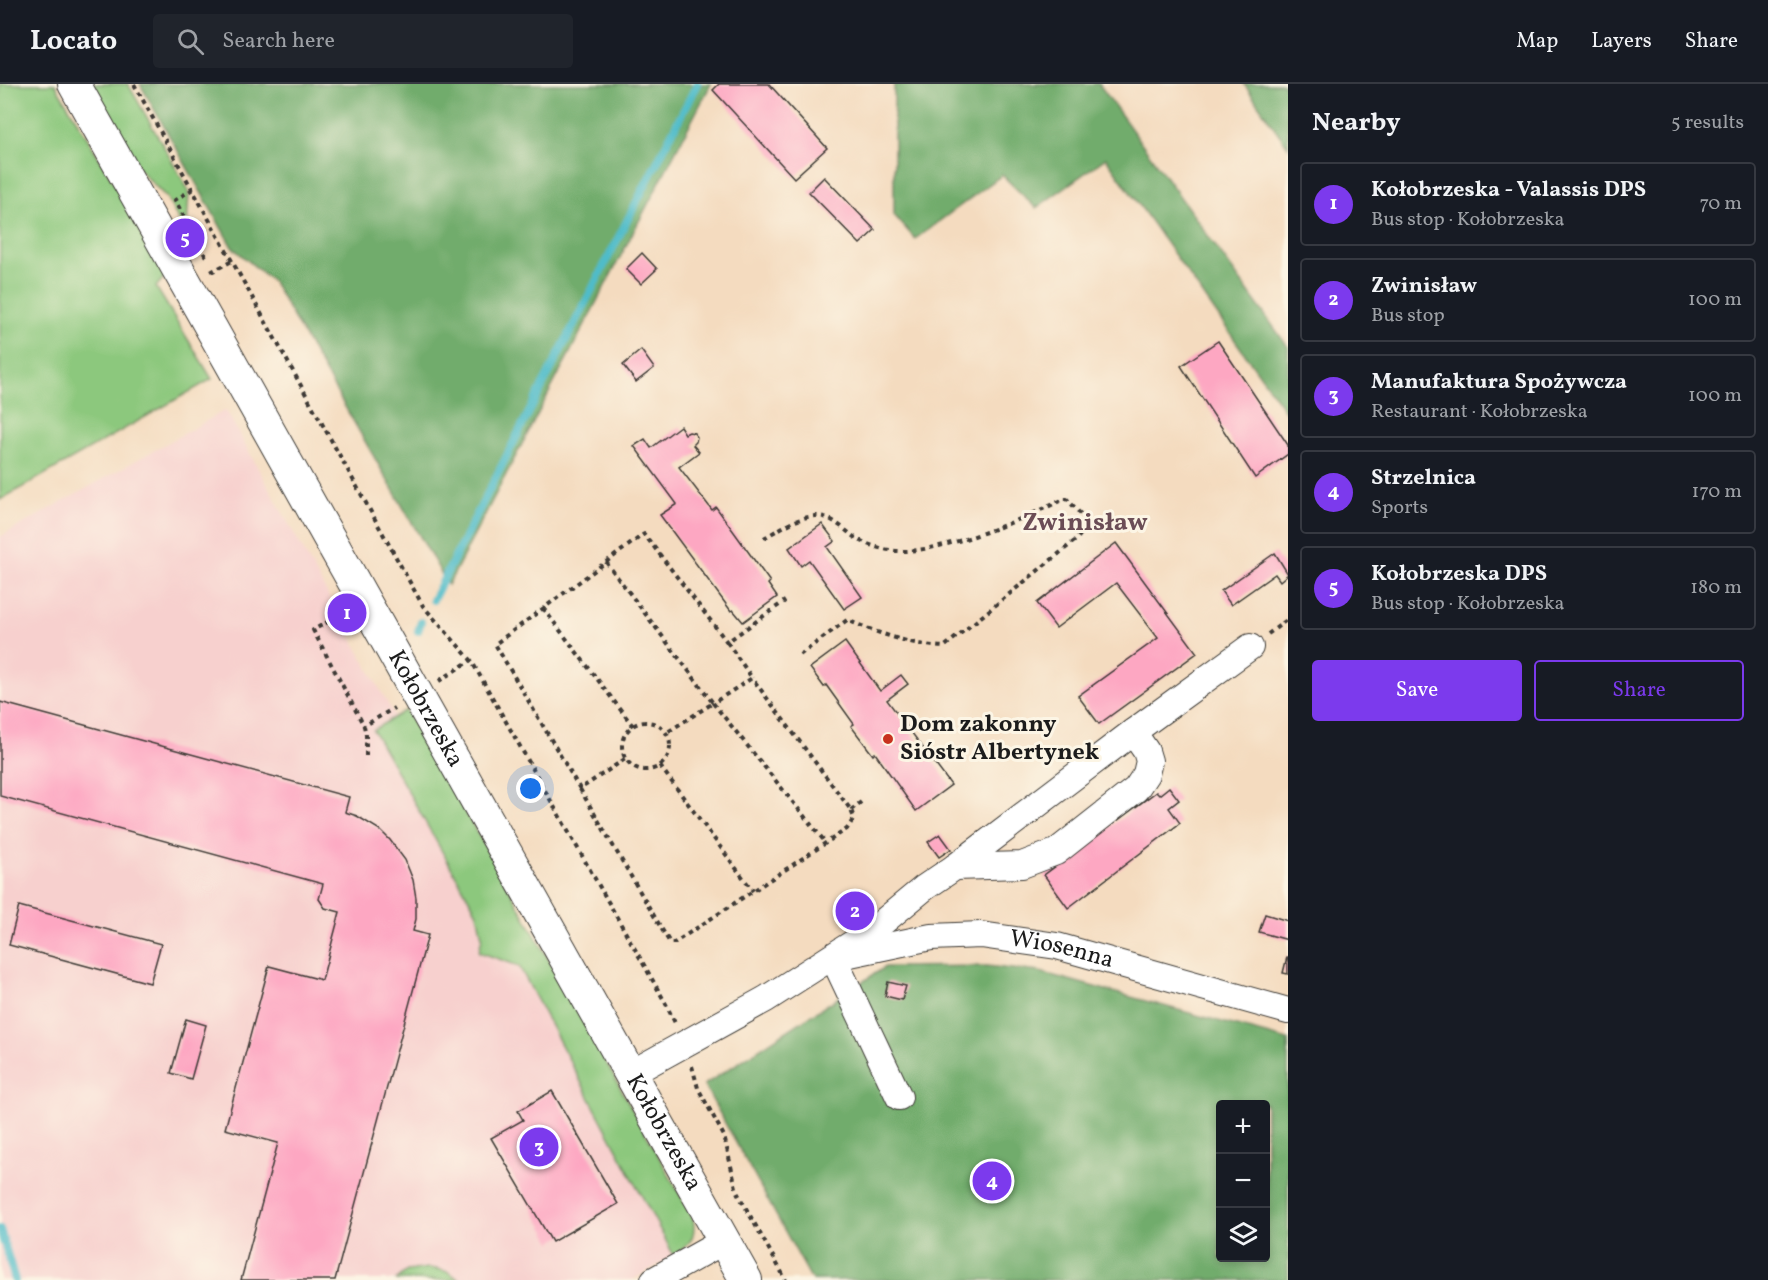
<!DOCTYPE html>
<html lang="en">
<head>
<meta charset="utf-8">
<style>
  :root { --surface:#171b24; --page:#20242c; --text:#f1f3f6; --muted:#9ea1a6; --line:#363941; --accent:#7c3aed }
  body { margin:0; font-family:Vollkorn,serif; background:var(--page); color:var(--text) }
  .controls { position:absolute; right:18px; bottom:18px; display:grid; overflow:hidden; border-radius:6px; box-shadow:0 3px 9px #0003 }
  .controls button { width:54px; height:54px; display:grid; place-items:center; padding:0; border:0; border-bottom:2px solid var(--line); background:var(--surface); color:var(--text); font:30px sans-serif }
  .you { position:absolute; left:531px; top:705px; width:21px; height:21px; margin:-15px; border:4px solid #fff; border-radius:50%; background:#1a73e8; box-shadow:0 0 0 9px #1a73e833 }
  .badge { display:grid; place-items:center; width:39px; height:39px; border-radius:50%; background:var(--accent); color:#fff; font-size:20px; font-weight:700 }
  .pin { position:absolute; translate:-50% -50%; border:3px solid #fff; box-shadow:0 2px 6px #0006 }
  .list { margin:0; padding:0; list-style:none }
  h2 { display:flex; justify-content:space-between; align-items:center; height:78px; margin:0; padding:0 24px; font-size:26px }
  h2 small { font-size:20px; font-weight:400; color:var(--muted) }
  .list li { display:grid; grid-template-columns:39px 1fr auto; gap:18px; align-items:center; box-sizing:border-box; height:84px; margin:0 12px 12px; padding:0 12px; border:2px solid var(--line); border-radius:6px }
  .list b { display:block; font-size:22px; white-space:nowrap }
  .list p { margin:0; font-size:20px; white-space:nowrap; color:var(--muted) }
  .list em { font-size:20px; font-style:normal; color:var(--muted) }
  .actions { display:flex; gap:12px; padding:18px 24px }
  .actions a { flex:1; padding:14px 0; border:2px solid var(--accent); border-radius:6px; text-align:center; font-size:21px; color:var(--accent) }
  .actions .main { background:var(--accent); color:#fff }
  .icon { flex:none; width:33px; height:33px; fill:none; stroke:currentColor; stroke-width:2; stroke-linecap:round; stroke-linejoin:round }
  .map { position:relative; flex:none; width:1288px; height:1196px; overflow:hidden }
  header { display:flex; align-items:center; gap:36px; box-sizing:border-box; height:84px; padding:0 30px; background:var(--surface); border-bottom:2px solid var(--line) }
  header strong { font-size:28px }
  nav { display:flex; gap:33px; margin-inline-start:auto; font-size:21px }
  .search { width:420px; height:54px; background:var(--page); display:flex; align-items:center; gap:15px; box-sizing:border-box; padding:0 21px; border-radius:6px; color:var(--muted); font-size:22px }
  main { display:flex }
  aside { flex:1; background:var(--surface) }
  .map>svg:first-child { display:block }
  .built { fill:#f7d0ce }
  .green { fill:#8cc87d; stroke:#54724c; stroke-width:1.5 }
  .forest { fill:#71ac6c; stroke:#466444; stroke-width:1.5; fill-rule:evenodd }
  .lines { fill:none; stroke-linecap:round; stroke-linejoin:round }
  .stream { stroke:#4fbcc9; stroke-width:8 }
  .building { fill:#fda7c2 }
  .minor-casing { stroke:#3c3934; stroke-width:28 }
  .major-casing { stroke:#3c3934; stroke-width:34 }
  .path { stroke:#3c3934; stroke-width:4; stroke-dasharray:4.5 4.5; stroke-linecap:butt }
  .minor { stroke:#fff; stroke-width:26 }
  .major { stroke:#fff; stroke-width:32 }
  .poi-dot { fill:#c8321e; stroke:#fcf5e5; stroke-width:2 }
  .labels { text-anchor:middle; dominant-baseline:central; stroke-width:6; stroke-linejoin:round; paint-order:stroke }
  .street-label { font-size:24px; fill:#1c1c1c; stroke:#fcf5e5 }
  .poi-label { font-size:24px; font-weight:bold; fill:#1c1c1c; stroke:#fcf5e5; text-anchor:start }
  .neighbourhood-label { font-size:26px; font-weight:bold; fill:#6b4d56; stroke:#fcf5e5 }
</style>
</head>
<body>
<header>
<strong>Locato</strong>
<div class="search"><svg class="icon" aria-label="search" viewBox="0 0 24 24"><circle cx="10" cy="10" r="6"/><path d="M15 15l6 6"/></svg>Search here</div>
<nav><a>Map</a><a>Layers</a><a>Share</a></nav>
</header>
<main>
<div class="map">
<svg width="1288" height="1196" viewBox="0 0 1288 1196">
  <rect width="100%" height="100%" fill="#fcf5e5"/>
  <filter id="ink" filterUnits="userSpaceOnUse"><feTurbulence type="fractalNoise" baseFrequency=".0167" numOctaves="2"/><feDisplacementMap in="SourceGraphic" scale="12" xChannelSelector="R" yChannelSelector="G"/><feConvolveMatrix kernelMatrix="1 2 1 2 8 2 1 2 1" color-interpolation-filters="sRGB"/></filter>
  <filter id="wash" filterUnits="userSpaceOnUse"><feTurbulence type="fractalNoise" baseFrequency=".008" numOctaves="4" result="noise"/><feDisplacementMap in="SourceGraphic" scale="24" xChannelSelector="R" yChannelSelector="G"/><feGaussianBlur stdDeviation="1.35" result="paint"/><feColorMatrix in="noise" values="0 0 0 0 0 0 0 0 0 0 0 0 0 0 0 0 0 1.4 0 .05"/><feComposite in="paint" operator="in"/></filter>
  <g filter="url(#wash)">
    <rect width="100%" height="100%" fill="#f4dbbf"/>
    <path class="built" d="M226,326L684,1157L674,1172L632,1196H0V453Z"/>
    <g class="green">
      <path d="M0,0H55L110,92L166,191L156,203L212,295L0,416Z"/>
      <path d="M89,0H128L189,107L187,144L184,146L166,113L134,80Z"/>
      <path d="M406,626L489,769L693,1134C697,1154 689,1161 674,1172L519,882L479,868L482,853L477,829L373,646Z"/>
      <path d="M428,1184C440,1185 450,1187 459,1196H396L407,1187Z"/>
    </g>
    <g class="forest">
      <path d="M140,0H711L448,501L273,198L232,163Z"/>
      <path d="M894,0H1099L1288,263V331L1106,74L1036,124L1002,91L915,155L894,131Z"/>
      <path d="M1244,0H1283L1288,8V63Z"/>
      <path d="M987,882L1040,888L1288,956V1196H812L704,1001L885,883ZM1220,1020H1266V1174H1220Z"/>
    </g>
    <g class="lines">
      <g class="stream">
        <path d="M433,516L697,0"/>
        <path d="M418,547L421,538"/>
        <path d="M0,1145L15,1196"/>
      </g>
    </g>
    <g id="blocks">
      <g class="building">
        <path d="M719,0H769L827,64L794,94L713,6Z"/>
        <path d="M824,93L875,146L860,160L809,108Z"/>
        <path d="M197,143L201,151L197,154L192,145Z"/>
        <path d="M642,169L657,185L641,200L626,185Z"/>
        <path d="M1218,257L1288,361V370L1255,394L1181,282Z"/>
        <path d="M641,266L654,284L636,298L623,281Z"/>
        <path d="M680,342L685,350L689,348L694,349L697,353L696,358L693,361L699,368L679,383L712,426L716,423L770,498L768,500L777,513L743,538L733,526L731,527L660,431L677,420L634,362L645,355L651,364Z"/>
        <path d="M822,440L835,457L827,463L862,513L844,525L809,476L801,482L789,464Z"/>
        <path d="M1116,459L1197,569L1099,640L1078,612L1158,554L1116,499L1056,544L1037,519Z"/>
        <path d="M1275,469L1288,490L1280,497L1275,490L1231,521L1221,507Z"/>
        <path d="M845,558L880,607L901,591L908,600L887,616L951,701L916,727L875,669L873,671L851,642L854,640L826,601L824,603L810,584Z"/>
        <path d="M0,618L349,713L345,728L357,732L380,746L390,756L405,776L413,796L416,814V835L413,847L428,851L335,1196H241L278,1059L225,1045L269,882L322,896L340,828L325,824L319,815L323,800L0,712Z"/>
        <path d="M1169,703L1179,716L1169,724L1180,739L1068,824L1044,791L1156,708L1159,711Z"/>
        <path d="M940,750L951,765L939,773L928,758Z"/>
        <path d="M19,822L161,860L150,899L9,861Z"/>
        <path d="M1265,830L1288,837V856L1259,848Z"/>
        <path d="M1287,873H1288V890L1283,889Z"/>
        <path d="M888,898L906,902L902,916L885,912Z"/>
        <path d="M186,935L206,941L191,995L171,989Z"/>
        <path d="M552,1007L618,1120L552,1158L491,1054L523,1036L518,1027Z"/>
      </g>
    </g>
  </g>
  <g filter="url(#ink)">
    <use href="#blocks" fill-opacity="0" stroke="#3c3934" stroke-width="1.5"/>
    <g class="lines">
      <defs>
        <g id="minor">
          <path d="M955,783L1022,781L1056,768L1136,705L1146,690L1149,677L1146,667L1133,648"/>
          <path id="s1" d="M845,871L931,853L981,851L1057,862L1288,927"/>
          <path d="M833,873L899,1013"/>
          <path d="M630,990L766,915L872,847L924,804L955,783L1133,648L1250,563"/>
          <path d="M654,1196L724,1157"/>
        </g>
        <g id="major">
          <path id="s2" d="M74,0L746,1196"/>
        </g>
      </defs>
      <use href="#minor" class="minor-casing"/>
      <use href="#major" class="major-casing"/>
      <g class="path">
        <path d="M134,0L423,522L471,576L665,918L675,939"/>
        <path d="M193,105L175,116L206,173"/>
        <path d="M212,185L213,187L232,177"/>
        <path d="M764,454C780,445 804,428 824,433C835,436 845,446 854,453C867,461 883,466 898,467C942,469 1024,435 1064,415H1067L1085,435L1084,445L1077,455L944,563C910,561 878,549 847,536L797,573"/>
        <path d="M606,478L713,619L666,649"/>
        <path d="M543,524L633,642"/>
        <path d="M335,526L339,532L313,546L364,642"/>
        <path d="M1268,550L1288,535"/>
        <path d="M727,558L752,594L713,619L826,759"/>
        <path d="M439,597L471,576"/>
        <circle cx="646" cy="662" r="24"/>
        <path d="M366,672V651L364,642L394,624"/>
        <path d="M625,675L580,705L495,560L644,450L727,558L785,517"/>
        <path d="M660,682L753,807"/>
        <path d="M580,705L667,854L670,859H674L847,745L854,734L851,726L752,594"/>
        <path d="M851,726L861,718"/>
        <path d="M692,982L698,1004L724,1052L737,1108L786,1196"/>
      </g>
      <use href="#minor" class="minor"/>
      <use href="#major" class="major"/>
    </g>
  </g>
  <circle class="poi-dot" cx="888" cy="655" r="6"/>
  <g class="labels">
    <g class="street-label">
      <text stroke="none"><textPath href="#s2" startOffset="717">Kołobrzeska</textPath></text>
      <text stroke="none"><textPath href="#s1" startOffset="220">Wiosenna</textPath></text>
      <text stroke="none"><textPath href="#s2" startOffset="1203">Kołobrzeska</textPath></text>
    </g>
    <g class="poi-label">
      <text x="900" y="641">Dom zakonny<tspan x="900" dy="28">Sióstr Albertynek</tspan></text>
    </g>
    <g class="neighbourhood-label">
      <text x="1085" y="439">Zwinisław</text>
    </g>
  </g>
</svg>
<div class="controls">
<button>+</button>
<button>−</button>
<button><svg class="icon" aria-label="layers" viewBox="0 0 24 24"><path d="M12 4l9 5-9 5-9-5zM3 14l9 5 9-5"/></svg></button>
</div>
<div class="you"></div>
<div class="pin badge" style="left:347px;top:529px">1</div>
<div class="pin badge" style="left:855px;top:827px">2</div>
<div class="pin badge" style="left:539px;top:1063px">3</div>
<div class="pin badge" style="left:992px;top:1097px">4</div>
<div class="pin badge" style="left:185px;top:154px">5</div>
</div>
<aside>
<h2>Nearby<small>5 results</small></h2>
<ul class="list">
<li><span class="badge">1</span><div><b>Kołobrzeska - Valassis DPS</b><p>Bus stop · Kołobrzeska</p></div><em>70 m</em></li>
<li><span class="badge">2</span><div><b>Zwinisław</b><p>Bus stop</p></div><em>100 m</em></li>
<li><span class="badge">3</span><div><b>Manufaktura Spożywcza</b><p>Restaurant · Kołobrzeska</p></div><em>100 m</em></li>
<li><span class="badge">4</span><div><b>Strzelnica</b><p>Sports</p></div><em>170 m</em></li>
<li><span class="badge">5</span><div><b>Kołobrzeska DPS</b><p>Bus stop · Kołobrzeska</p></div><em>180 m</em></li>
</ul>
<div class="actions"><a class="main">Save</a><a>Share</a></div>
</aside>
</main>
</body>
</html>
